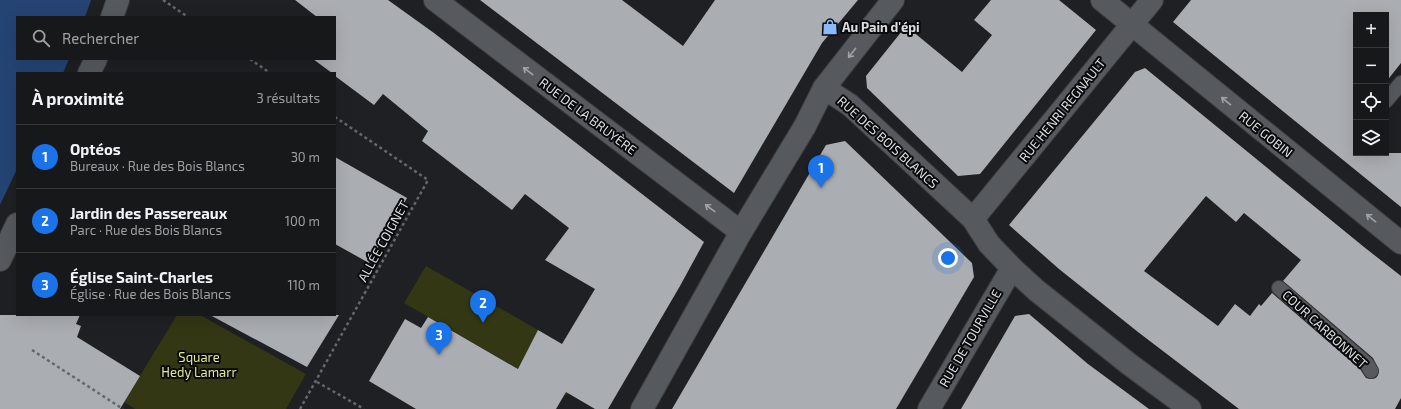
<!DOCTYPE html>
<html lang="fr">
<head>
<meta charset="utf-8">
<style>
  :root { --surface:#16181a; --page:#1f2123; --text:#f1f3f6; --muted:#9ea0a2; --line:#353739; --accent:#1a73e8 }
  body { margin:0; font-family:"Exo 2",sans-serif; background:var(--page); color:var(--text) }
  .controls { position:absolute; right:12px; top:12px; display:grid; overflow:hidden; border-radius:0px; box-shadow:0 4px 16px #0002 }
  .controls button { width:36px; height:36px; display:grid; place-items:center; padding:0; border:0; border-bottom:1px solid var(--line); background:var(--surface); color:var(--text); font:20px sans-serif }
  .you { position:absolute; left:948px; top:258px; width:14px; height:14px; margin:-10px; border:3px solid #fff; border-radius:50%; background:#1a73e8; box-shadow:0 0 0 6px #1a73e833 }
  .badge { display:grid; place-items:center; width:26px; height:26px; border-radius:50%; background:var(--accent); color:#fff; font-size:13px; font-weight:700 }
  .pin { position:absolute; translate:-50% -33px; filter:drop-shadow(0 1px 2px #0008) }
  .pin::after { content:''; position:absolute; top:21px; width:14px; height:12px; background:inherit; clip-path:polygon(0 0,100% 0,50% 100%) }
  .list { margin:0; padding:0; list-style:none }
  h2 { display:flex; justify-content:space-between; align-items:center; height:52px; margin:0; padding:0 16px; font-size:17px }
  h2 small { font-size:13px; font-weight:400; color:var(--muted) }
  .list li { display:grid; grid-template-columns:26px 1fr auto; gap:12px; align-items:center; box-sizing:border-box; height:64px; padding:0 16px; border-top:1px solid var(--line) }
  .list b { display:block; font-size:15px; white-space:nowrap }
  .list p { margin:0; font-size:13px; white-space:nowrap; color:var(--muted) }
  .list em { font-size:13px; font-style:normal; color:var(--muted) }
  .icon { flex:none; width:22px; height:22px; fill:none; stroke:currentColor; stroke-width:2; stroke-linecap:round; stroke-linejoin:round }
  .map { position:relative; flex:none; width:1401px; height:409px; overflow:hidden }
  .search { position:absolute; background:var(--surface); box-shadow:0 4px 16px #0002; left:16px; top:16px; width:320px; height:44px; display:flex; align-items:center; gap:10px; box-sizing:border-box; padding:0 14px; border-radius:0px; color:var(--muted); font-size:15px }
  .panel { position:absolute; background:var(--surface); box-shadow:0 4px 16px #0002; left:16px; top:72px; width:320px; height:244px; border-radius:0px }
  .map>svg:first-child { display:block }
  .green { fill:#343713 }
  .water { fill:#244474 }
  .building { fill:#aaadb2; fill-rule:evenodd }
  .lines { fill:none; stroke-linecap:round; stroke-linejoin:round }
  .lane-casing { stroke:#3b3d40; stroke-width:16 }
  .street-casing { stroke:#3b3d40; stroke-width:24 }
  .path { stroke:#65676a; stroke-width:2.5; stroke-dasharray:3 3; stroke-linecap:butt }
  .lane { stroke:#56595d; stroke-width:14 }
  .street { stroke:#56595d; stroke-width:22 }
  .oneway { stroke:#a0a2a6 }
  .labels { text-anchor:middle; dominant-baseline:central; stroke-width:4; stroke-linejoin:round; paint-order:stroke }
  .poi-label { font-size:13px; font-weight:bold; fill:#dddee1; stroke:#090a0b; text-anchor:start }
  .street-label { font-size:13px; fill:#dddee1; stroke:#090a0b }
  .park-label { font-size:13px; fill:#e3eb8b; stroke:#090a0b }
</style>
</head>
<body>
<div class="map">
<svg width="1401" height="409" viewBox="0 0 1401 409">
  <rect width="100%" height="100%" fill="#1e2023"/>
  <g class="green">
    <path d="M426,266L538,330L581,372L569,394L564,395L404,303Z"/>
    <path d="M177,315H200L306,374L286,409H135L124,402Z"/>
  </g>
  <path class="water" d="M0,0H91L85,17H17V59H69L63,73H17V169L0,205Z"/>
  <g class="building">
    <path d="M295,0H388L434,33L704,242L680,286L608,409H595L566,392L556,409H416L369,381L405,319L421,328L428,317L518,369L538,330L562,344L595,289L545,260L569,228L525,194L512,210L422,141L428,131L383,94L374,105L335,76V73H332L313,59H335V17H317Z"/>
    <path d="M480,0H622L683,46L715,0H858L822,43L734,193Z"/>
    <path d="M991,0H1059L1096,30L980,174L958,176L867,88L866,76L906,26L962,72L992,35L974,20Z"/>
    <path d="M1191,0H1401V63L1386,82V15H1356V153H1401V207L1173,22Z"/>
    <path d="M1145,68L1364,247L1401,276V398L1395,409H1239L1138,332L1059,269L1009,225L1135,72ZM1206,196L1236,222L1244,213L1301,260L1283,281L1373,358L1379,371L1378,375L1376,378L1371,379L1366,378L1360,369L1272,293L1261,306L1259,304L1250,316L1235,304L1218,326L1144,271Z"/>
    <path d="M845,141L972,263L974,277L896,409H672L826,145Z"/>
    <path d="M335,157L407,198L369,263L335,244Z"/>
    <path d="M1029,314L1088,364L1149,409H961L1015,316Z"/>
    <path d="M0,315H80L76,324L81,326L77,337L140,376L120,409H0Z"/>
    <path d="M210,315H339L307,367Z"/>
  </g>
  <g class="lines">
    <defs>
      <g id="lane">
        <path d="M1386,101L1401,83"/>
        <path d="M1279,288L1367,364L1371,371"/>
      </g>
      <g id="street">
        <path d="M435,0L741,232"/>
        <path d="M1102,0L1401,243"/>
        <path d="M112,17L118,0"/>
        <path d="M89,73L96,59"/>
        <path d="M824,88L850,105L973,219L989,244L1012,268L1036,290L1129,364L1190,409"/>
        <path d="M973,219L1152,0"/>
        <path d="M0,260L17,224"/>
        <path d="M642,409L741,232L805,126L824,88L893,0"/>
        <path d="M929,409L1012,268"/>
      </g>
    </defs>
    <use href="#lane" class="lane-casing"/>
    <use href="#street" class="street-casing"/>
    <g class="path">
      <path d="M163,0L188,17"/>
      <path d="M250,59L270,73"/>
      <path d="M32,350L123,409"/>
      <path d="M317,382L364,409"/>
      <path d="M300,409L428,180L335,117"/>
    </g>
    <use href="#lane" class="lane"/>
    <use href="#street" class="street"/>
  </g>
  <defs><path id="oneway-shaft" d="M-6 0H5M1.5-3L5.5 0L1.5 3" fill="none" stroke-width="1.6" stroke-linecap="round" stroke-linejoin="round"/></defs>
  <g class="oneway">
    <use href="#oneway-shaft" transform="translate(852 53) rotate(128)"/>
    <use href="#oneway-shaft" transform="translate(528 71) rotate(-143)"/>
    <use href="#oneway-shaft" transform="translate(1226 101) rotate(-141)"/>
    <use href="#oneway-shaft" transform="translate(710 208) rotate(-143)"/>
    <use href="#oneway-shaft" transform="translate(1371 218) rotate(-141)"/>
  </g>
  <defs>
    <symbol id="shop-bare" viewBox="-9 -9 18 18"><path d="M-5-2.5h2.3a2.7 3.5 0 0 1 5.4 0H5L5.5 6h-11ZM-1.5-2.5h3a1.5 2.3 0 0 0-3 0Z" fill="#89bafc" stroke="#090a0b" stroke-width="2.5" paint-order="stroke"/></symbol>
  </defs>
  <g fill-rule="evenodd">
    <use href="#shop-bare" x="819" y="16" width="22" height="22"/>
  </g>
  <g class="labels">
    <g class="poi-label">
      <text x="842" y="27">Au Pain d'épi</text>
    </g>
    <g class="street-label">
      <text transform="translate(1062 110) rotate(-51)">RUE HENRI REGNAULT</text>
      <text transform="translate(588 116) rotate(37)">RUE DE LA BRUYÈRE</text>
      <text transform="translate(1266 134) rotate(39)">RUE GOBIN</text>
      <text transform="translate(888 142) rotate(42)">RUE DES BOIS BLANCS</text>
      <text transform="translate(383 241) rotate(-61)">ALLÉE COIGNET</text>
      <text transform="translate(1325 329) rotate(42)">COUR CARBONNET</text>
      <text transform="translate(970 338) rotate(-60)">RUE DE TOURVILLE</text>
    </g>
    <g class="park-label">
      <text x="199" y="357">Square<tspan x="199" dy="15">Hedy Lamarr</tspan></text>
    </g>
  </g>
</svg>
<div class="controls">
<button>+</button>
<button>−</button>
<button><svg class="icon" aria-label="locate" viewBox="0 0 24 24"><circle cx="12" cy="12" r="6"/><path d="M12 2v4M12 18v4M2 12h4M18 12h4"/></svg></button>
<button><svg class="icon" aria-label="layers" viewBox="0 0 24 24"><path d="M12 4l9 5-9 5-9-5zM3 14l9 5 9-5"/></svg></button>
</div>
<div class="you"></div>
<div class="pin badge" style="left:821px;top:188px">1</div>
<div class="pin badge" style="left:483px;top:323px">2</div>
<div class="pin badge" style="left:439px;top:355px">3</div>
<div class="search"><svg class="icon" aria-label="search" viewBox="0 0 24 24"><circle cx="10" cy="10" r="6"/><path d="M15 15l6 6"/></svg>Rechercher</div>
<section class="panel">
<h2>À proximité<small>3 résultats</small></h2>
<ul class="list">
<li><span class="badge">1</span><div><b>Optéos</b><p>Bureaux · Rue des Bois Blancs</p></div><em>30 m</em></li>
<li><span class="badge">2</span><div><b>Jardin des Passereaux</b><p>Parc · Rue des Bois Blancs</p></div><em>100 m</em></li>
<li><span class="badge">3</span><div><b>Église Saint-Charles</b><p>Église · Rue des Bois Blancs</p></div><em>110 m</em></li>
</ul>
</section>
</div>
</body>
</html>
